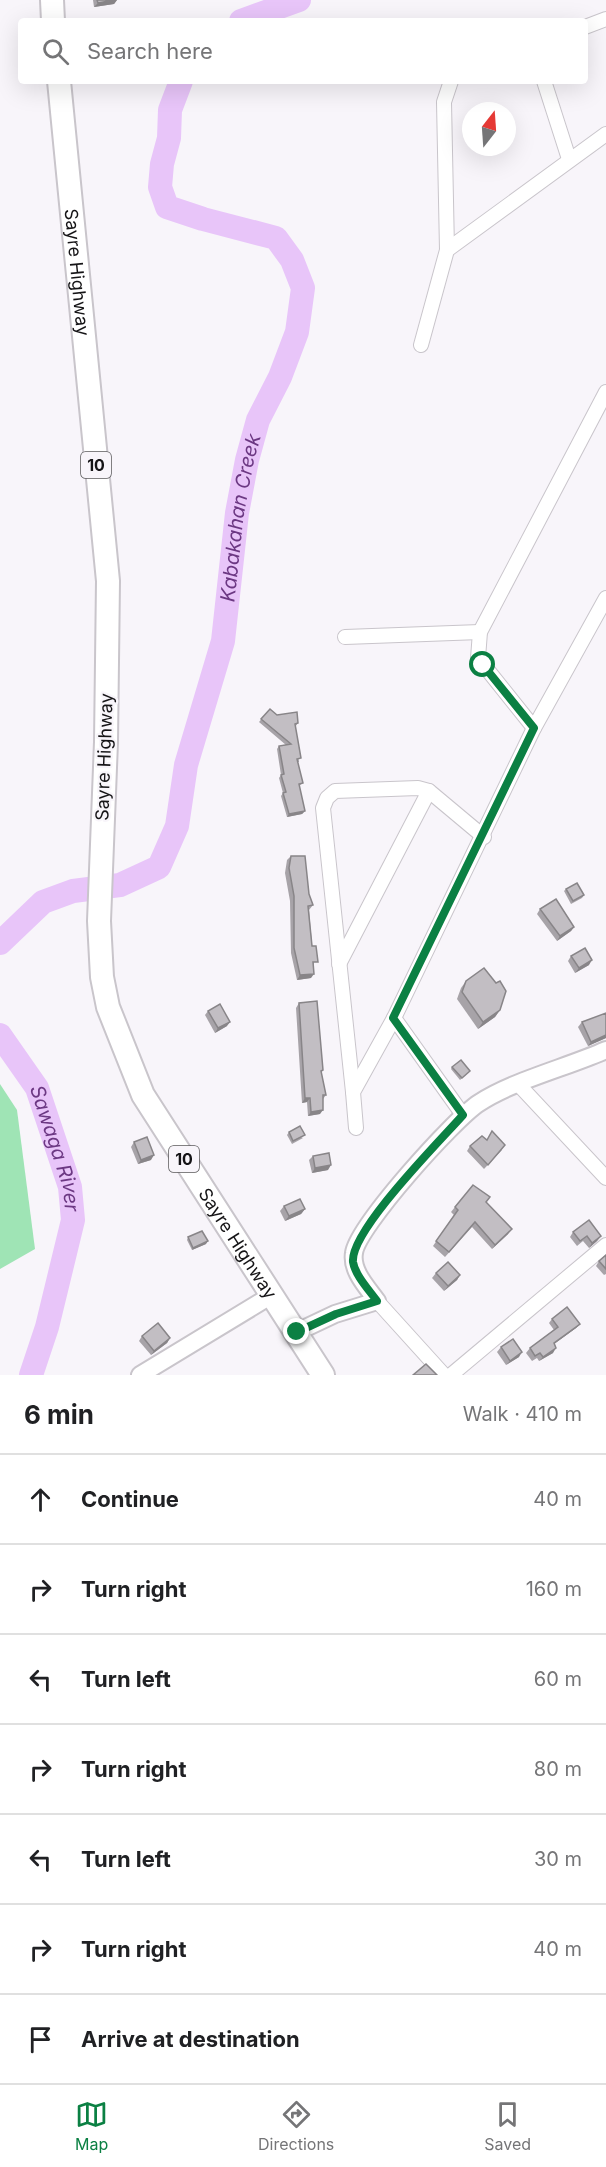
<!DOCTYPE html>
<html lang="en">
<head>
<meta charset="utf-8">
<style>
  :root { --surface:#fff; --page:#f6f6f6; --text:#202124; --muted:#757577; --line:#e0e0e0; --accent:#0b8043 }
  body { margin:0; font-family:Inter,sans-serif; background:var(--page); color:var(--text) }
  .compass { position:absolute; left:462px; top:102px; width:54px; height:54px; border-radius:50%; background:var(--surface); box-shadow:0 6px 24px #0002; rotate:17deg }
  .stop { position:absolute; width:18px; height:18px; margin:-14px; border:4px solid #0b8043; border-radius:50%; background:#fff }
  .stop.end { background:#0b8043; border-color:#fff; box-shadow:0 2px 6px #0008 }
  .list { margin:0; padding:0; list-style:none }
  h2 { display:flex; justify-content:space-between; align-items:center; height:78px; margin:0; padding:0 24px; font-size:26px }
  h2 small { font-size:20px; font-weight:400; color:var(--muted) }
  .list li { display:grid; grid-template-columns:39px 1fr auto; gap:18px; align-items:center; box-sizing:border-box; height:90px; padding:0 24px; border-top:2px solid var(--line) }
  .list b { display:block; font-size:22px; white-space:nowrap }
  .list em { font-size:20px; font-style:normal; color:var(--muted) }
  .icon { flex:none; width:33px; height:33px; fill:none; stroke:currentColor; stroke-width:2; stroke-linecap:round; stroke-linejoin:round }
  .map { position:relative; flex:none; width:606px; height:1375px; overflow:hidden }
  .search { position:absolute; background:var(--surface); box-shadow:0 6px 24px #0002; left:18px; right:18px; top:18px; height:66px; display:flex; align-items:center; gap:15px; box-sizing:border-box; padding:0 21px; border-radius:6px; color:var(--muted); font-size:22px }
  .sheet { height:708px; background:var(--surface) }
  nav { display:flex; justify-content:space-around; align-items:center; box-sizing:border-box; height:84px; border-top:2px solid var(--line); background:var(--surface); font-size:16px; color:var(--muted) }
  nav a { display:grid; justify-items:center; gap:3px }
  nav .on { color:var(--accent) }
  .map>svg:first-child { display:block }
  .green { fill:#9fe4b5 }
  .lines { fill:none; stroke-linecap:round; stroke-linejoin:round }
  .river { stroke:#e8c5f9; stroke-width:24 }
  .minor-casing { stroke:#c9c5cb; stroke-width:16 }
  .tertiary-casing { stroke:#c9c5cb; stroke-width:20 }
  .trunk-casing { stroke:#c9c5cb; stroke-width:26 }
  .minor { stroke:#fff; stroke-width:14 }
  .tertiary { stroke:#fff; stroke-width:16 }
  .trunk { stroke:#fff; stroke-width:22 }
  .wall { fill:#a7a3a8 }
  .shaded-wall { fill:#888588 }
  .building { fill:#c2bec3; stroke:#888588; stroke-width:1.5 }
  .route { stroke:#0b8043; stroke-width:8 }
  .labels { text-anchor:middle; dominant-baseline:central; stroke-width:4.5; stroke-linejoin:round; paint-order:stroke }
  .shield { fill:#f8f5fa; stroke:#59585a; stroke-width:1.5 }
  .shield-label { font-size:16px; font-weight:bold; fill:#151416 }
  .street-label { font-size:18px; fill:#151416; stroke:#f8f5fa }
  .water-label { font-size:20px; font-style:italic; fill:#6c3883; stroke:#f8f5fa }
</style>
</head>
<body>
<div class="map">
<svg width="606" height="1375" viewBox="0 0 606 1375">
  <rect width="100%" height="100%" fill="#f8f5fa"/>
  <path class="green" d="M0,1084L17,1110L35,1249L0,1269Z"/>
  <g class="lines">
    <g class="river">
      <path d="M241,21L299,0"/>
      <path id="s1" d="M0,943L43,902L73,891L120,885L159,867L177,826L186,765L223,641L237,513L247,460L258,420L280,377L297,332L303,288L292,260L276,238L203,219L167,207L160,187L162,164L169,138L170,110L181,81"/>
      <path id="s2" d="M0,1035L37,1088L70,1187L73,1220L47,1327L31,1375"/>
    </g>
    <defs>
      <g id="minor">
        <path d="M585,27L606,19"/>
        <path d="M544,81L569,159"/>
        <path d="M447,250L606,134"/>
        <path d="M421,345L447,250L444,102L451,81"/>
        <path d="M606,392L480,632L478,658L534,728L606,598"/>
        <path d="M345,637L480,632"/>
        <path d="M339,964L429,791"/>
        <path d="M394,1018L534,728"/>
        <path d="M519,1085L606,1178"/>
        <path d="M353,1092L323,808L327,798L335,791L418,788L429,791L484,837"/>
        <path d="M356,1128L353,1092L394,1018L463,1115"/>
        <path d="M377,1301L444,1375"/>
        <path d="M451,1375L606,1245"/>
      </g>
      <g id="tertiary">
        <path d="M297,1332L335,1314L377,1301C367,1287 351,1271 354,1253C357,1227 454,1119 479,1103C512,1081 568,1067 606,1050"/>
        <path d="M140,1375L272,1295"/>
      </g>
      <g id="trunk">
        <path d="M52,0L53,21"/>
        <path id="s3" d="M59,81L108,581L106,742L99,921L102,977L108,1007L143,1095L323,1375"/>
      </g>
    </defs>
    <use href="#minor" class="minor-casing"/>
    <use href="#tertiary" class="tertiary-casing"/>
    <use href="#trunk" class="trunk-casing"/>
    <use href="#minor" class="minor"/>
    <use href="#tertiary" class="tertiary"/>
    <use href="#trunk" class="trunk"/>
  </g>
  <g class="wall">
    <path d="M93,0H117L114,4L94,7Z"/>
    <path d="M270,709L277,715L298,723L295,727L299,762H297L303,783L299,786L305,811L302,814L287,817L281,796L283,793L279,778L281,775L277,749L279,746L286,745L259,722Z"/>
    <path d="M291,856L309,894L313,905L309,910L314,966H313L311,978L297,980L291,953L290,901L285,873L287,860Z"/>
    <path d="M566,889L584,895L582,898L571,904L564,891Z"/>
    <path d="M540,909L574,927L571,931L557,941L537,914Z"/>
    <path d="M571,956L589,965L575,973L568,961Z"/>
    <path d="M466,981L500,1010L495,1017L478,1029L457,999L461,988Z"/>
    <path d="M299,1003L323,1070L321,1073L326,1095L323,1099L320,1114L308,1116L307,1102L302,1103L296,1008Z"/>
    <path d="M208,1011L227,1026L215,1033L205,1015Z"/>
    <path d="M582,1022L606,1038L588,1046L578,1027Z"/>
    <path d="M452,1067L470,1071L460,1080L451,1069Z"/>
    <path d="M289,1132L303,1138L292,1144L287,1135Z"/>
    <path d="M487,1140L502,1150L484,1169L467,1151L470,1146Z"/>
    <path d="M134,1142L151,1160L138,1164L131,1147Z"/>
    <path d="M313,1156L328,1170L312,1173L309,1160Z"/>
    <path d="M486,1202L508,1234L492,1249L472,1227L445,1257L433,1246L454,1215L451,1212L455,1207Z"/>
    <path d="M284,1206L305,1209L301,1214L285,1221L280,1211Z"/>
    <path d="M573,1232L601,1236L597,1241L589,1248L583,1241L577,1246L570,1237Z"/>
    <path d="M188,1237L206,1244L192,1250L187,1240Z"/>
    <path d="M606,1255V1274L604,1275L596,1266L599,1261Z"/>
    <path d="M436,1273L460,1275L457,1280L444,1291L432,1278Z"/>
    <path d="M552,1319L580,1324L576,1328L554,1344L553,1353L539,1361L537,1358L532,1361L526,1353L530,1348L554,1330L549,1323Z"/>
    <path d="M142,1336L170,1338L167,1343L151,1355L139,1341Z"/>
    <path d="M501,1347L519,1357L506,1365L497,1352Z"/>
  </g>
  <g class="shaded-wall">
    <path d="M114,0H117L114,4L94,7L98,3Z"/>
    <path d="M305,811L302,814L287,817L289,814Z"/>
    <path d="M574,927L571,931L557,941L560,936Z"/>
    <path d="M592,960L589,965L575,973L579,968Z"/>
    <path d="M314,974L311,978L297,980L300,975Z"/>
    <path d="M500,1010L495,1017L478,1029L483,1022Z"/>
    <path d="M230,1022L227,1026L215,1033L218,1028Z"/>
    <path d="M606,1035V1038L588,1046L591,1042Z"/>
    <path d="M305,1098H310L307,1102L302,1103Z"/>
    <path d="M323,1110L320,1114L308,1116L311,1112Z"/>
    <path d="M154,1155L151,1160L138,1164L141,1160Z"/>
    <path d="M331,1165L328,1170L312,1173L315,1168Z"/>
    <path d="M305,1209L301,1214L285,1221L289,1216Z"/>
    <path d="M512,1229L508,1234L492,1249L495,1245Z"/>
    <path d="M601,1236L597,1241L589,1248L592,1243Z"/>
    <path d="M208,1241L206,1244L192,1250L193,1248Z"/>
    <path d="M460,1275L457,1280L444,1291L448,1286Z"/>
    <path d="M580,1324L576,1328L550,1347L554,1343Z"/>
    <path d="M170,1338L167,1343L151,1355L154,1351Z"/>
    <path d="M556,1348L553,1353L539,1361L543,1357Z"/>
    <path d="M522,1352L519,1357L506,1365L510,1361Z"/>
  </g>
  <g class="building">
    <path d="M97,0H114L98,3Z"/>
    <path d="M270,709L277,715L297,712L298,723L295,724L301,758L297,759L303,783L299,784L305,811L289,814L283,793L286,792L281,775L284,774L279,746L291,744L261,719Z"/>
    <path d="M291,856H305L309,894L313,905L308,906L312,946H316L318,962H313L314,974L300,975L294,948V896L289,868Z"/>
    <path d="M577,883L584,895L573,901L566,889Z"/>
    <path d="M556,899L574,927L560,936L540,909Z"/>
    <path d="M585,948L592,960L579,968L571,956Z"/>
    <path d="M484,968L496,983L500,981L506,991L500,1010L483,1022L462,992L466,981Z"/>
    <path d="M317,1001L323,1070L321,1071L326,1095H323V1110L311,1112L310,1098H305L299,1003Z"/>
    <path d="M220,1004L230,1022L218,1028L208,1011Z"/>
    <path d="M606,1013V1035L591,1042L582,1022Z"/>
    <path d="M461,1060L470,1071L462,1078L452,1067Z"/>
    <path d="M300,1126L305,1135L293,1141L289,1132Z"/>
    <path d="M492,1131L505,1145L488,1165L470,1146L482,1136L487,1140Z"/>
    <path d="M147,1137L154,1155L141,1160L134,1142Z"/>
    <path d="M329,1153L331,1165L315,1168L313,1156Z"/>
    <path d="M473,1185L490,1197L486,1202L512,1229L495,1245L475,1222L449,1252L436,1241L458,1210L455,1207Z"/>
    <path d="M300,1199L305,1209L289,1216L284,1206Z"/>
    <path d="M589,1220L601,1236L592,1243L587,1236L580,1241L573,1232Z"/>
    <path d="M202,1231L208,1241L193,1248L188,1237Z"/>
    <path d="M606,1255V1269L599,1261Z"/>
    <path d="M448,1262L460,1275L448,1286L436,1273Z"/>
    <path d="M567,1307L580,1324L554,1343L556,1348L543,1357L540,1353L535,1356L530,1348L558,1327L552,1319Z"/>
    <path d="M158,1323L170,1338L154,1351L142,1336Z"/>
    <path d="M513,1339L522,1352L510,1361L501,1347Z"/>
    <path d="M426,1364L437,1375H413Z"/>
  </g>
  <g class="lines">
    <path class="route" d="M297,1332L336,1314L377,1301C369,1290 355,1275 353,1262C350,1231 440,1141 463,1115L393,1018L534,728L483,665"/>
  </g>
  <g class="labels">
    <g class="shield">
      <rect x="81" y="452" width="30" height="26" rx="4.5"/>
      <rect x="169" y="1146" width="30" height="26" rx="4.5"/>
    </g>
    <g class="shield-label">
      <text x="96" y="465">10</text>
      <text x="184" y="1159">10</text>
    </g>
    <g class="street-label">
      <text stroke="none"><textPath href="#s3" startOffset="192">Sayre Highway</textPath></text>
      <text transform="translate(104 757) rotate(-88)">Sayre Highway</text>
      <text stroke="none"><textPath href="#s3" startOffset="1200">Sayre Highway</textPath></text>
    </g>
    <g class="water-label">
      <text stroke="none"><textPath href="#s1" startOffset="542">Kabakahan Creek</textPath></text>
      <text stroke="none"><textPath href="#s2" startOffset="128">Sawaga River</textPath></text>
    </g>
  </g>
</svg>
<svg class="compass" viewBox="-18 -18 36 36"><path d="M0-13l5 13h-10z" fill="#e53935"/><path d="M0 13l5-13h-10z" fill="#757577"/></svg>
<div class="stop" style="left:483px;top:665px"></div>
<div class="stop end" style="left:297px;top:1332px"></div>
<div class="search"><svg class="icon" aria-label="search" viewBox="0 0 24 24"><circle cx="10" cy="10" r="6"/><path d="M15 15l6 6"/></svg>Search here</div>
</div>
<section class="sheet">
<h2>6 min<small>Walk · 410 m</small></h2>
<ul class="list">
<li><svg class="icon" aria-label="ahead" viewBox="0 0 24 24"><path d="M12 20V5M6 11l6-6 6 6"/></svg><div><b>Continue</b></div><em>40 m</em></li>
<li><svg class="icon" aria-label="right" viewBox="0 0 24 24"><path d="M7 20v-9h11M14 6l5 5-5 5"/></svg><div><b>Turn right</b></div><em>160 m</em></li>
<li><svg class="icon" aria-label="left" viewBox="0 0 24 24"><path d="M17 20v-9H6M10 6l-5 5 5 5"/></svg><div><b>Turn left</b></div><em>60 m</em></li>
<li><svg class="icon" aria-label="right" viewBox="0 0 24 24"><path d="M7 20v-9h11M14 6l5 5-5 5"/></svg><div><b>Turn right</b></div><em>80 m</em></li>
<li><svg class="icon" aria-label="left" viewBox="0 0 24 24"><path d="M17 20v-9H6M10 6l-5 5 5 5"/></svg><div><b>Turn left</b></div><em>30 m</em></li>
<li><svg class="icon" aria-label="right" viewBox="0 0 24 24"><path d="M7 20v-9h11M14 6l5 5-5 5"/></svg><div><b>Turn right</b></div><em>40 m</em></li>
<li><svg class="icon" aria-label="arrive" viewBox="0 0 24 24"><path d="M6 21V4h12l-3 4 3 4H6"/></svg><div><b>Arrive at destination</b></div></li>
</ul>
</section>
<nav>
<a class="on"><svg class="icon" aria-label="map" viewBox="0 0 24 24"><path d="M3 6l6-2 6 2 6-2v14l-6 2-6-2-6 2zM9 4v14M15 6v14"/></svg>Map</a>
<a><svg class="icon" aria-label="directions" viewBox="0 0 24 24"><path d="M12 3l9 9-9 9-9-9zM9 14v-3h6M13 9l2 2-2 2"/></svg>Directions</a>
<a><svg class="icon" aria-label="saved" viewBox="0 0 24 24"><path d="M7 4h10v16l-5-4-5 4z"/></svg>Saved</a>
</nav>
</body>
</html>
